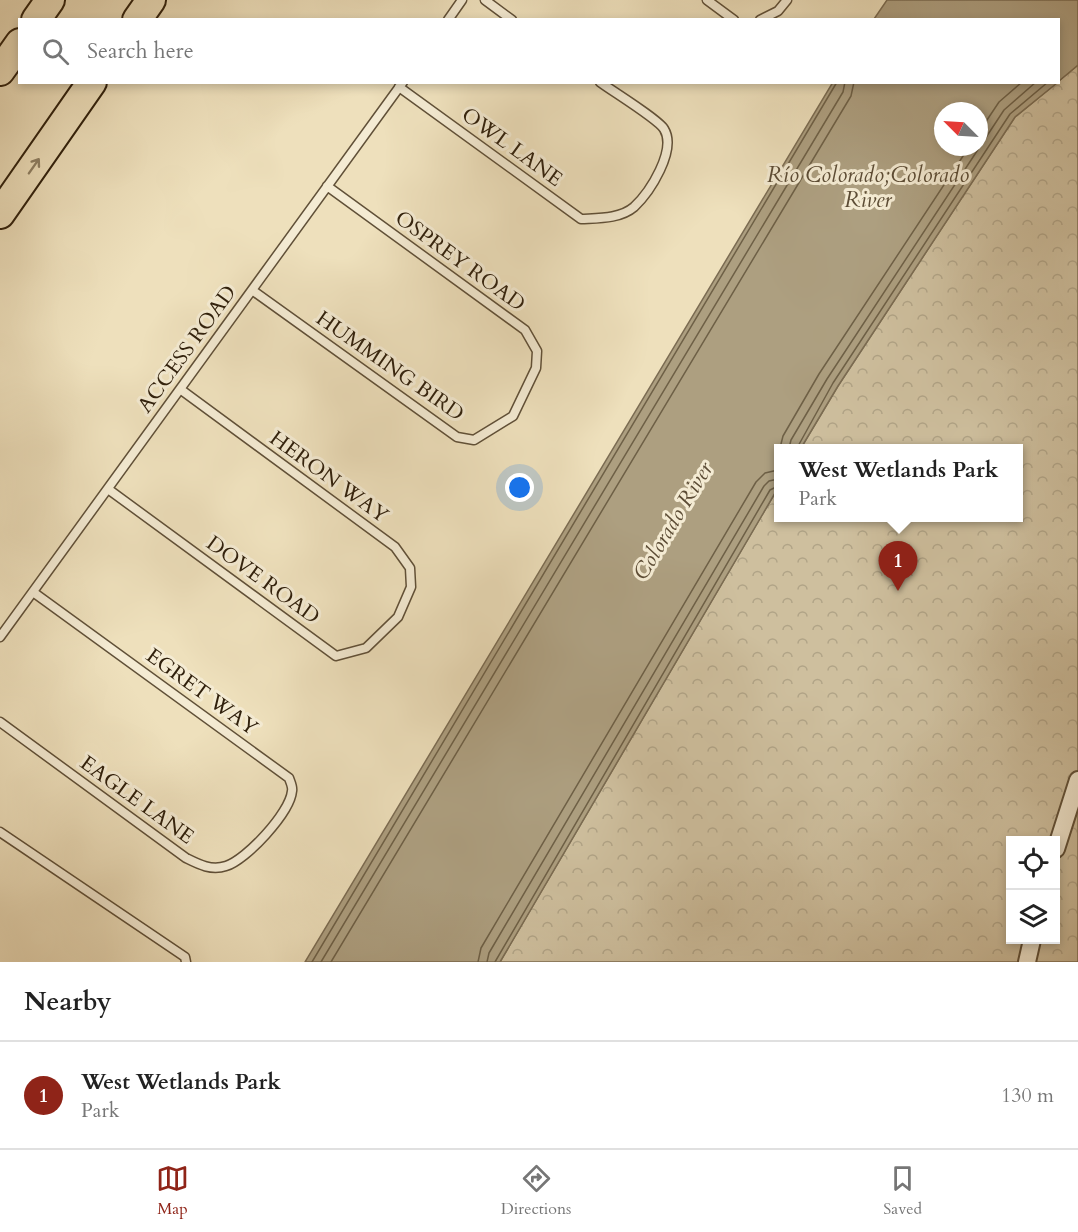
<!DOCTYPE html>
<meta charset="utf-8">
<style>
body{margin:0;font-family:Cardo,serif;background:#f6f6f6;color:#222}
.controls{position:absolute;right:18px;bottom:18px;display:grid;overflow:hidden;border-radius:0px;box-shadow:0 3px 9px #0003}
.controls button{width:54px;height:54px;display:grid;place-items:center;padding:0;border:0;border-bottom:2px solid #e0e0e0;background:#fff;color:#222;font:30px sans-serif}
.compass{position:absolute;left:934px;top:102px;width:54px;height:54px;border-radius:50%;background:#fff;box-shadow:0 3px 9px #0003;rotate:294deg}
.you{position:absolute;left:520px;top:488px;width:21px;height:21px;margin:-15px;border:4px solid #fff;border-radius:50%;background:#1a73e8;box-shadow:0 0 0 9px #1a73e833}
.badge{display:grid;place-items:center;width:39px;height:39px;border-radius:50%;background:#8f2418;color:#fff;font-size:20px;font-weight:700}
.pin{position:absolute;translate:-50% -50px;filter:drop-shadow(0 2px 3px #0008)}
.pin::after{content:'';position:absolute;top:32px;width:21px;height:18px;background:inherit;clip-path:polygon(0 0,100% 0,50% 100%)}
.popup{position:absolute;left:774px;top:444px;width:249px;height:78px;box-sizing:border-box;display:grid;place-content:center;border-radius:0px;background:#fff;filter:drop-shadow(0 2px 4px #0005);font-size:20px;white-space:nowrap;color:#767676}
.popup b{font-size:22px;color:#222}
.popup::after{content:'';position:absolute;left:50%;top:100%;margin-left:-12px;border:12px solid transparent;border-top-color:#fff}
.list{margin:0;padding:0;list-style:none}
h2{display:flex;justify-content:space-between;align-items:center;height:78px;margin:0;padding:0 24px;font-size:26px}
h2 small{font-size:20px;font-weight:400;color:#767676}
.list li{display:grid;grid-template-columns:39px 1fr auto;gap:18px;align-items:center;box-sizing:border-box;height:108px;padding:0 24px;border-top:2px solid #e0e0e0}
.list b{display:block;font-size:22px;white-space:nowrap}
.list p{margin:0;font-size:20px;white-space:nowrap;color:#767676}
.list em{font-size:20px;font-style:normal;color:#767676}
.icon{flex:none;width:33px;height:33px;fill:none;stroke:currentColor;stroke-width:2;stroke-linecap:round;stroke-linejoin:round}
.map{position:relative;flex:none;width:1078px;height:962px;overflow:hidden}
.search{position:absolute;background:#fff;box-shadow:0 3px 9px #0003;left:18px;right:18px;top:18px;height:66px;display:flex;align-items:center;gap:15px;box-sizing:border-box;padding:0 21px;border-radius:0px;color:#767676;font-size:22px}
.sheet{height:186px;background:#fff}
nav{display:flex;justify-content:space-around;align-items:center;box-sizing:border-box;height:84px;border-top:2px solid #e0e0e0;background:#fff;font-size:16px;color:#767676}
nav a{display:grid;justify-items:center;gap:3px}
nav .on{color:#8f2418}
.map>svg:first-child{display:block}
</style>
<div class="map">
<svg width="1078" height="962" viewBox="0 0 1078 962">
<defs>
<pattern id="park-crowns" width="20" height="18" patternUnits="userSpaceOnUse" patternTransform="scale(1.5)"><rect width="20" height="18" fill="#cebf9e"/><path d="M2 6a3 3 0 1 1 6 0M12 15a3 3 0 1 1 6 0" fill="none" stroke="#b1a487"/></pattern>
</defs>
<rect width="100%" height="100%" fill="#eee0bc"/>
<filter id="stains"><feTurbulence type="fractalNoise" baseFrequency=".00333" numOctaves="4"/><feColorMatrix values="0 0 0 0 .2 0 0 0 0 .09 0 0 0 0 .02 0 0 0 .5 -.17"/></filter>
<radialGradient id="worn" r=".72"><stop offset=".6" stop-color="#630" stop-opacity="0"/><stop offset="1" stop-color="#630" stop-opacity=".3"/></radialGradient>
<path fill="url(#park-crowns)" stroke="#7f7055" stroke-width="1.5" fill-rule="evenodd" d="M 1078,65 L 1078,962 L 500,962 L 778,488 L 778,518 L 1018,518 L 1018,448 L 801,448 L 838,386 L 1015,117 ZM 1010,840 L 1056,840 L 1056,940 L 1010,940 Z"/>
<path fill="#ad9f80" stroke="#7b6c52" stroke-width="1.5" fill-rule="evenodd" d="M 887,0 L 1078,0 L 1078,65 L 1059,81 L 1058,20 L 874,19 Z
M 833,82 L 1057,83 L 1015,117 L 838,386 L 801,448 L 778,448 L 778,488 L 500,962 L 305,962 ZM 943,111 L 979,111 L 979,147 L 943,147 Z"/>
<g fill="none" stroke-linecap="round" stroke-linejoin="round">
<path stroke="#6e6046" stroke-width="1.5" d="M 979,132 L 999,102 L 1022,82
M 780,448 L 783,436 L 819,374 L 969,147
M 789,448 L 791,440 L 827,379 L 1004,110 L 1036,82
M 797,448 L 833,383 L 1010,114 L 1048,82
M 312,962 L 837,82
M 321,962 L 843,92 L 845,82
M 331,962 L 851,96 L 854,82
M 478,962 L 481,948 L 756,482 L 765,473 L 778,470
M 487,962 L 489,953 L 764,486 L 769,481 L 778,479
M 495,962 L 770,490 L 778,486"/>
<g stroke="#605038" stroke-width="11">
<path id="service" d="M 485,0 L 512,20
M 707,0 L 734,20
M 448,20 L 462,0
M 760,20 L 778,11 L 787,0
M 399,87 L 581,219 C 598,218 620,219 634,207 C 650,192 677,150 664,129 C 658,119 612,91 600,82
M 252,290 L 457,437 L 474,440 L 513,416 L 536,368 L 537,351 L 525,330 L 327,186
M 108,489 L 336,656 L 366,648 L 398,617 L 411,587 L 410,568 L 395,547 L 180,389
M 0,637 L 403,82
M 0,722 L 186,858 C 198,864 211,871 226,866 C 246,860 290,813 292,791 C 293,787 290,781 289,778 L 33,592
M 0,832 L 185,957 L 186,962"/>
</g>
<g stroke="#605038" stroke-width="20">
<path id="minor" d="M 1056,849 L 1078,780
M 1027,962 L 1032,940"/>
</g>
<g stroke="#30200c" stroke-width="32">
<path id="motorway" d="M 36,20 L 50,0
M 137,20 L 151,0
M 0,71 L 20,43
M 0,214 L 92,82"/>
</g>
<use href="#service" stroke="#f4ebd3" stroke-width="8"/>
<use href="#minor" stroke="#f4ebd3" stroke-width="16"/>
<use href="#motorway" stroke="#eee0bc" stroke-width="28"/>
</g>
<defs><path id="oneway-shaft" d="M-6 0H5M1.5-3L5.5 0L1.5 3" fill="none" stroke-width="1.6" stroke-linecap="round" stroke-linejoin="round" transform="scale(1.5)"/></defs>
<use stroke="#8f8064" href="#oneway-shaft" transform="translate(34 166) rotate(-55)"/>
<g text-anchor="middle" dominant-baseline="central" stroke-width="6" stroke-linejoin="round" paint-order="stroke">
<g font-size="21" fill="#30200c" stroke="#f4ebd3">
<text transform="translate(512 147) rotate(36)">OWL LANE</text>
<text transform="translate(460 261) rotate(36)">OSPREY ROAD</text>
<text transform="translate(187 349) rotate(-54)">ACCESS ROAD</text>
<text transform="translate(390 366) rotate(35)">HUMMING BIRD</text>
<text transform="translate(329 477) rotate(36)">HERON WAY</text>
<text transform="translate(263 580) rotate(36)">DOVE ROAD</text>
<text transform="translate(202 692) rotate(36)">EGRET WAY</text>
<text transform="translate(137 800) rotate(36)">EAGLE LANE</text>
</g>
<g font-size="22" font-style="italic" fill="#5c4c35" stroke="#f4ebd3">
<text x="868" y="175">Río Colorado;Colorado<tspan x="868" dy="25">River</tspan></text>
<text transform="translate(673 521) rotate(-59)">Colorado River</text>
</g>
</g>
<rect width="100%" height="100%" filter="url(#stains)"/>
<rect width="100%" height="100%" fill="url(#worn)"/>
</svg>
<div class="controls">
<button><svg class="icon" aria-label="locate" viewBox="0 0 24 24"><circle cx="12" cy="12" r="6"/><path d="M12 2v4M12 18v4M2 12h4M18 12h4"/></svg></button>
<button><svg class="icon" aria-label="layers" viewBox="0 0 24 24"><path d="M12 4l9 5-9 5-9-5zM3 14l9 5 9-5"/></svg></button>
</div>
<svg class="compass" viewBox="-18 -18 36 36"><path d="M0-13l5 13h-10z" fill="#e53935"/><path d="M0 13l5-13h-10z" fill="#767676"/></svg>
<div class="you"></div>
<div class="pin badge" style="left:898px;top:591px">1</div>
<div class="popup"><b>West Wetlands Park</b>Park</div>
<div class="search"><svg class="icon" aria-label="search" viewBox="0 0 24 24"><circle cx="10" cy="10" r="6"/><path d="M15 15l6 6"/></svg>Search here</div>
</div>
<section class="sheet">
<h2>Nearby<small></small></h2>
<ul class="list">
<li><span class="badge">1</span><div><b>West Wetlands Park</b><p>Park</p></div><em>130 m</em></li>
</ul>
</section>
<nav>
<a class="on"><svg class="icon" aria-label="map" viewBox="0 0 24 24"><path d="M3 6l6-2 6 2 6-2v14l-6 2-6-2-6 2zM9 4v14M15 6v14"/></svg>Map</a>
<a><svg class="icon" aria-label="directions" viewBox="0 0 24 24"><path d="M12 3l9 9-9 9-9-9zM9 14v-3h6M13 9l2 2-2 2"/></svg>Directions</a>
<a><svg class="icon" aria-label="saved" viewBox="0 0 24 24"><path d="M7 4h10v16l-5-4-5 4z"/></svg>Saved</a>
</nav>
